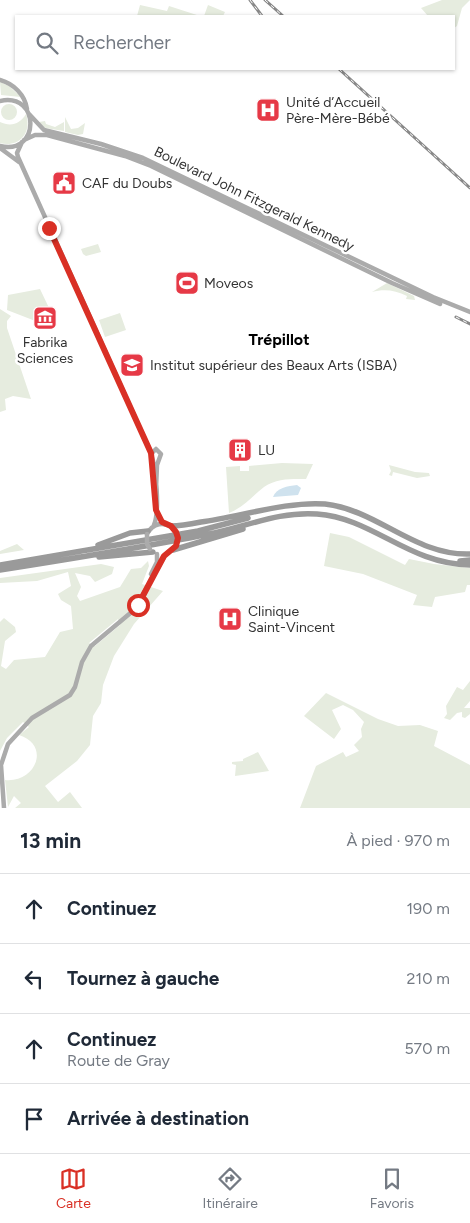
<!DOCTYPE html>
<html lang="fr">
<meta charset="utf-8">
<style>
body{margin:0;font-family:Figtree,sans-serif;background:#f2f2f3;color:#1f2937}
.stop{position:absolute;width:15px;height:15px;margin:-11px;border:4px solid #d93025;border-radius:50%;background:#fff}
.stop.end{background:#d93025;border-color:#fff;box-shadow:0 1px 5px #0008}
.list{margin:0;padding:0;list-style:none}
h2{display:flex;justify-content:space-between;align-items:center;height:65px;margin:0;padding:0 20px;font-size:21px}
h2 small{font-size:16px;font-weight:400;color:#747a83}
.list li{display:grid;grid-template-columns:32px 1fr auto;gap:15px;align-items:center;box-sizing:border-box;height:70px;padding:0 20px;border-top:1px solid #e0e1e3}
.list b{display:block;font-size:19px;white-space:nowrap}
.list p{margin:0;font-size:16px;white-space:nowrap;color:#747a83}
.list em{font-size:16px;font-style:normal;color:#747a83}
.icon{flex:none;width:28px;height:28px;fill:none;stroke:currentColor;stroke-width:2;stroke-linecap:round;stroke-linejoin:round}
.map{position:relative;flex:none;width:470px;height:808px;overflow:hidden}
.search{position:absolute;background:#fff;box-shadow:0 1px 4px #0004;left:15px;right:15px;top:15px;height:55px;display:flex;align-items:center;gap:12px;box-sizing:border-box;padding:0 18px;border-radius:0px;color:#747a83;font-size:19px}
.sheet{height:345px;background:#fff}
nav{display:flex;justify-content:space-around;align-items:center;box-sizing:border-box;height:70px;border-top:1px solid #e0e1e3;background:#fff;font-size:14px;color:#747a83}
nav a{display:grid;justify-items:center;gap:2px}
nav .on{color:#d93025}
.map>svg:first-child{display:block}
</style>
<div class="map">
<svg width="470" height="808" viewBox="0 0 470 808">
<rect width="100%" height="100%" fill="#fff"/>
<path fill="#e6ecdf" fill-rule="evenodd" d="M 442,0 L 470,0 L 462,8 L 457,26 L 454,28 L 454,16 L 428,16 L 421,8 Z
M 140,5 L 167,11 L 169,6 L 200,16 L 137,16 Z
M 208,5 L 225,12 L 223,16 L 204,16 Z
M 0,82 L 9,86 L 21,97 L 1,95 Z
M1 112a8 8 0 1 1 16 0a8 8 0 1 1-16 0Z
M 26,114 C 32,132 20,148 0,143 L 0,122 C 11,127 20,124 26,114 Z
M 65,117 L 71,129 L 78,128 L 85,123 L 83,134 L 78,135 L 65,132 Z
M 45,121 L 46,124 L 55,127 L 64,122 L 64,131 L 45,128 L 39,122 Z
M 98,244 L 101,252 L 86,256 L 83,254 L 81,249 Z
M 387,283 L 414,296 L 415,300 L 406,299 L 407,296 C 395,290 384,289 372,292 Z
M 40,289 L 50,310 L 39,312 L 40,315 L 36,317 L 38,322 L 7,310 L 8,295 Z
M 0,309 L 11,316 L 7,321 L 7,328 L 31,399 L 13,396 L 5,399 L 6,410 L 0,412 Z
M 120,313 L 126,330 L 105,337 L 99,320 Z
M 282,463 L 313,464 L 306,479 C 292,479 277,478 264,487 C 252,496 244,507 229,513 L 226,467 L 240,466 L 240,471 L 249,471 L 249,466 Z
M 389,465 L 415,472 L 429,473 L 430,476 L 417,478 L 393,472 L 392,476 L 389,475 L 391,471 Z
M 330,533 L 349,537 L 405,565 L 409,559 L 434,564 L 470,568 L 470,585 L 467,585 L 465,592 L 435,597 L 432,607 L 413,605 L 417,595 L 363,574 L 324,566 Z
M 17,544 L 24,550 L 0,554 L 0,551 Z
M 148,561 L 149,566 L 142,584 L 163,591 L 134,624 L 114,656 L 103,685 L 101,703 L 93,716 L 90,745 L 77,761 L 45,786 L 58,802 L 70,792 L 82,808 L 15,808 L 21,803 L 14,796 L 8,807 L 5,780 C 36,783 51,745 19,735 L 29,727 L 23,722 L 7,738 L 0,751 L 0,622 L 4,618 L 15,627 L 16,632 L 5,641 L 1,666 L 6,669 L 14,660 L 45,657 L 60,632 L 73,629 L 71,606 L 61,600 L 58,594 L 71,586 L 68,572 L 37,581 L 0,583 L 0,578 L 101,564 L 114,567 L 112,574 L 95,582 L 90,576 L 75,573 L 81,587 L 77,596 L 80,601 L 120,587 L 131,569 L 141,568 ZM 118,619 L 120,625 L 95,646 L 89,643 Z
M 470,681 L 470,701 L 464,708 L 470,708 L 470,714 L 465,718 L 462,717 L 462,712 L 457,713 L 450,720 L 444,718 L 447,714 L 446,706 L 457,687 L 463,690 Z
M 326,693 L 378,719 L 398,726 L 420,725 L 438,731 L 434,746 L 470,765 L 470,808 L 300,808 L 316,766 L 343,752 L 346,757 L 359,751 L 354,745 L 362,737 L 361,729 L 364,722 L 353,710 L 343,705 L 332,710 L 341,729 L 334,739 L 304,716 Z
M 258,752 L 269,771 L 235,776 L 236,765 L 232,764 L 232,762 L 243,761 L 243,759 Z"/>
<path fill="#cfe2ee" d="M 297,485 L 301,488 L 298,495 L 273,497 C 276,488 288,486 297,485 Z"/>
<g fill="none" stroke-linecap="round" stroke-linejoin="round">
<path stroke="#ababab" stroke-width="4.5" d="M 0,80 C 14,84 25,95 27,109
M 0,101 C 41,92 40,156 0,146
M 29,114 L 44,130 L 101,144 L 143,158 L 433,297 L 470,312
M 24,140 L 35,135 L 47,135 L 125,156 L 151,166 L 392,283 L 440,304
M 22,142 L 17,153 L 18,157 L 151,453
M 0,148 L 19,162
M 154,525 C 160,511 156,468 151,454 L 156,449 L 161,454 L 157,465 L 156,489
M 147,534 C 153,523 164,521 173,528
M 151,574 L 157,562 L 157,554
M 4,808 L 1,765 L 8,744 L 32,718 L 70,695 L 75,687 L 82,662 L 91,646 L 134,610 L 166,554"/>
<path stroke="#9a9a9a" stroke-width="5.5" d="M 171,526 C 181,526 191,524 201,522 C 239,517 287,501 325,504 C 378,510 415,556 470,554
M 98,545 L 130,533 L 148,531
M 173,550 L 243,529
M 99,557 L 153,552
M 460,561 L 470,560
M 0,565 L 198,531 L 248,518
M 0,570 C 70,559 140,548 209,534 C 245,527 280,511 317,514 C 373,518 408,564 470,565"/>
<g stroke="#888" stroke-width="3">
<path id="rail" d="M 250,0 L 262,16
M 265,0 L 283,16
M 339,69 L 470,188
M 456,317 L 470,324"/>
</g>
<use href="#rail" stroke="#fff" stroke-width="1" stroke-dasharray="4" stroke-linecap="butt"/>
<path stroke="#ababab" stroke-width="4.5" d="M 174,529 L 178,538 L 176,546
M 147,534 L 147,544 L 150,549"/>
</g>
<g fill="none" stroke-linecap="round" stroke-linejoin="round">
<path stroke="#d93025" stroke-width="6" d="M 49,228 L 151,453 L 156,510 L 162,522 L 171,526 L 176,532 L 178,538 L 176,546 L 164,556 L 138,605"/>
</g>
<defs>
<g id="hospital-square" transform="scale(1.25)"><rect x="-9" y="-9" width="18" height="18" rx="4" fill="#e63946" stroke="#fff"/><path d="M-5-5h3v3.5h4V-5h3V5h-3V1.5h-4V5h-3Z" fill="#fff"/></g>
<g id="civic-square" transform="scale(1.25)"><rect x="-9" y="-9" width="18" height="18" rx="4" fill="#e63946" stroke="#fff"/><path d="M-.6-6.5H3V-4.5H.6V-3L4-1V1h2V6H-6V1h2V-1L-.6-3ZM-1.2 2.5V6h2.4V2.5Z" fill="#fff"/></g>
<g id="stadium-square" transform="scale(1.25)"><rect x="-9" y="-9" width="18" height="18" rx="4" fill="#e63946" stroke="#fff"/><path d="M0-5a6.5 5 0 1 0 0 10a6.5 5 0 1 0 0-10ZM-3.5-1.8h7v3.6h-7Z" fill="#fff"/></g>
<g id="museum-square" transform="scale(1.25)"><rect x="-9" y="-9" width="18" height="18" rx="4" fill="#e63946" stroke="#fff"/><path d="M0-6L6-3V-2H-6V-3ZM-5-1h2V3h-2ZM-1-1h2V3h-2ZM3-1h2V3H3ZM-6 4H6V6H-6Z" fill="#fff"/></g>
<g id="university-square" transform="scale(1.25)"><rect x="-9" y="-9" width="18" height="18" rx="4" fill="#e63946" stroke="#fff"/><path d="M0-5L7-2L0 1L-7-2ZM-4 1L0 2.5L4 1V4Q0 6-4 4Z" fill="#fff"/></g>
<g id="building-square" transform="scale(1.25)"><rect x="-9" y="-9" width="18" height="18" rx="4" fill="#e63946" stroke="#fff"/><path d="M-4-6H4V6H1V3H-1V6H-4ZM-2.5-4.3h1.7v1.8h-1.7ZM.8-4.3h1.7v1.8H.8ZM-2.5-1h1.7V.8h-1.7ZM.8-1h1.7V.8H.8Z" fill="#fff"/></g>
</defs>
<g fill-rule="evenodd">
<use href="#hospital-square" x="268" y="110"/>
<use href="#civic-square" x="64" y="183"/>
<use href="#stadium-square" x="187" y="283"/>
<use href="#museum-square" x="45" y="318"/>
<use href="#university-square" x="132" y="365"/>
<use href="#building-square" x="240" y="450"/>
<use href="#hospital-square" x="230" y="619"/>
</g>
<g text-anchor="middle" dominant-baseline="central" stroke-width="5" stroke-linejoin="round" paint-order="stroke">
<g font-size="14" fill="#333" stroke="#fff" text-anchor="start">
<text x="286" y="102">Unité d’Accueil<tspan x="286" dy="16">Père-Mère-Bébé</tspan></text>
<text x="82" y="183">CAF du Doubs</text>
<text x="204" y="283">Moveos</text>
<text x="45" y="342" text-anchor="middle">Fabrika<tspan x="45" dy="16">Sciences</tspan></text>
<text x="150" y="365">Institut supérieur des Beaux Arts (ISBA)</text>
<text x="258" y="450">LU</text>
<text x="248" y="611">Clinique<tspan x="248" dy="16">Saint-Vincent</tspan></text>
</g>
<g font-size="14" fill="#333" stroke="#fff">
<text transform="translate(254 199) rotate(26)">Boulevard John Fitzgerald Kennedy</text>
</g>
<g font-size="16" font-weight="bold" fill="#000" stroke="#fff">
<text x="279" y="339">Trépillot</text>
</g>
</g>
</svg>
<div class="stop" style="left:138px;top:605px"></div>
<div class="stop end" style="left:49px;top:228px"></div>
<div class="search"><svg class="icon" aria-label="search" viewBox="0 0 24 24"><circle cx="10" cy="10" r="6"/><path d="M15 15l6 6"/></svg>Rechercher</div>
</div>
<section class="sheet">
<h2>13 min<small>À pied · 970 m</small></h2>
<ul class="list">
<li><svg class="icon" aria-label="ahead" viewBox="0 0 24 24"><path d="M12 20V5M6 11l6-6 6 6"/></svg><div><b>Continuez</b></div><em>190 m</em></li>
<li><svg class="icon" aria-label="left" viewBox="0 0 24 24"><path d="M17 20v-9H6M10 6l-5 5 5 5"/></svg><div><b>Tournez à gauche</b></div><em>210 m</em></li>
<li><svg class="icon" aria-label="ahead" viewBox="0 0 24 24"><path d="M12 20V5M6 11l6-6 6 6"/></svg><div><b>Continuez</b><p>Route de Gray</p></div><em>570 m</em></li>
<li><svg class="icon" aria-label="arrive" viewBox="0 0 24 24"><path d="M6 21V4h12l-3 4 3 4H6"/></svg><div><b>Arrivée à destination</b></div></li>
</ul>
</section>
<nav>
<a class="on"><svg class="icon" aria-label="map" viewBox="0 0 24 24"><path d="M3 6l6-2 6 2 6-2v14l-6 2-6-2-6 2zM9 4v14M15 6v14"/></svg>Carte</a>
<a><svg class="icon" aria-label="directions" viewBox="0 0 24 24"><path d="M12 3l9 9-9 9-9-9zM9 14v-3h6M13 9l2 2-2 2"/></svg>Itinéraire</a>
<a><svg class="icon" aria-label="saved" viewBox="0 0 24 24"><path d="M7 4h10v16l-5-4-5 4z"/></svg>Favoris</a>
</nav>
